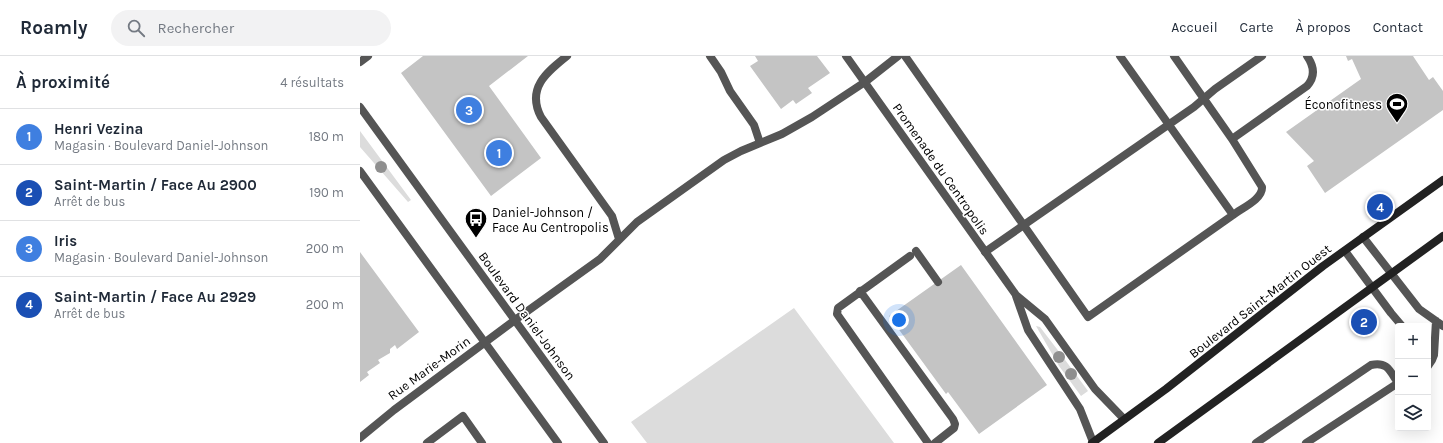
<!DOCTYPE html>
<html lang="fr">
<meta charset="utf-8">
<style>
body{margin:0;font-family:Karla,sans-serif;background:#f2f2f3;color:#1f2937}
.controls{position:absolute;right:12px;bottom:12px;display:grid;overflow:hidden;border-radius:4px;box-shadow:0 4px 16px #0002}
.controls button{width:36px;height:36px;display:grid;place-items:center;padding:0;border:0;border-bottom:1px solid #e0e1e3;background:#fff;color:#1f2937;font:20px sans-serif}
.you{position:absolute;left:539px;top:264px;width:14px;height:14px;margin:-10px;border:3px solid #fff;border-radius:50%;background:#1a73e8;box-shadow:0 0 0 6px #1a73e833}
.badge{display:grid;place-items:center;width:26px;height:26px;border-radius:50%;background:#db2777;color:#fff;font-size:13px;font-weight:700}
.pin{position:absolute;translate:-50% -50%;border:2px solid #fff;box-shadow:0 1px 4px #0006}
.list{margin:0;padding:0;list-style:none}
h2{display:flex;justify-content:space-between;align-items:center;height:52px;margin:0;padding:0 16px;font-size:17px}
h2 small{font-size:13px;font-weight:400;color:#747a83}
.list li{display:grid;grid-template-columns:26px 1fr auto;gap:12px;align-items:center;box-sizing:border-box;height:56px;padding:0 16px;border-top:1px solid #e0e1e3}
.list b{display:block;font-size:15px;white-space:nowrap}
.list p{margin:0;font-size:13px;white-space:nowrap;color:#747a83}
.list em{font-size:13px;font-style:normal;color:#747a83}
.icon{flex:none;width:22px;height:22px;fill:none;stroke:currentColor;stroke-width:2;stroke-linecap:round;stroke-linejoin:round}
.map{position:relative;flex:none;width:1083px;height:387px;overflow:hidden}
header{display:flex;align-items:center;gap:24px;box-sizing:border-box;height:56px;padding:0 20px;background:#fff;border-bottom:1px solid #e0e1e3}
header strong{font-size:19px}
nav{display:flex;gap:22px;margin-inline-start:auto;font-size:14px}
.search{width:280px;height:36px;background:#f2f2f3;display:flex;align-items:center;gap:10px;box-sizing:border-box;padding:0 14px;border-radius:22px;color:#747a83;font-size:15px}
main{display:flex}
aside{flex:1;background:#fff}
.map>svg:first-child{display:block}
</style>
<header>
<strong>Roamly</strong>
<div class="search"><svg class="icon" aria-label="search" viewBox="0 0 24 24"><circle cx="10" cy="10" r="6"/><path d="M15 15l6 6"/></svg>Rechercher</div>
<nav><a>Accueil</a><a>Carte</a><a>À propos</a><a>Contact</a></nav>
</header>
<main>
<aside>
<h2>À proximité<small>4 résultats</small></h2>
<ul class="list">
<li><span class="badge" style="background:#3f7fe0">1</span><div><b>Henri Vezina</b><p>Magasin · Boulevard Daniel-Johnson</p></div><em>180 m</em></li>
<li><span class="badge" style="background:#1a4fb4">2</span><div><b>Saint-Martin / Face Au 2900</b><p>Arrêt de bus</p></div><em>190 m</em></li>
<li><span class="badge" style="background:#3f7fe0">3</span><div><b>Iris</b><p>Magasin · Boulevard Daniel-Johnson</p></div><em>200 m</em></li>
<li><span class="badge" style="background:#1a4fb4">4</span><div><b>Saint-Martin / Face Au 2929</b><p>Arrêt de bus</p></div><em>200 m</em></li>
</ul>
</aside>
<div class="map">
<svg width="1083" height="387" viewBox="0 0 1083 387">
<rect width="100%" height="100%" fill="#fff"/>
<path fill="#dcdcdc" d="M 0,75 L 51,144 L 48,146 L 0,91 Z
M 434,252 L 534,387 L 287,387 L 271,366 Z
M 676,270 L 680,271 L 700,297 L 728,335 L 721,340 L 699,310 Z"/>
<path fill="#c4c4c4" d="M 63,0 L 168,0 L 129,30 L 181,102 L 131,140 L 41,17 Z
M 395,0 L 457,0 L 470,17 L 448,32 L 452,37 L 436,48 L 433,44 L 421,53 L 390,10 L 398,5 Z
M 986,0 L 1053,0 L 1069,24 L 1073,21 L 1083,35 L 1083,54 L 965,137 L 947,110 L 954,105 L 926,76 L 1001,23 L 992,3 L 988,5 Z
M 0,196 L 59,276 L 37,293 L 35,289 L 30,293 L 30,297 L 18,304 L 20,307 L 7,316 L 9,319 L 0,326 Z
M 601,209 L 687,329 L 619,378 L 588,336 L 586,338 L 529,260 Z"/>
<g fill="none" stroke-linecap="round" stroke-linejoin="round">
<path stroke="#555" stroke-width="8" d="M 207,0 C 187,16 166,32 181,61 L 252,160 L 259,183
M 350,0 L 361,16 L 370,35 L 394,69 L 400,87
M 545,0 L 728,261 L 873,159
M 760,0 L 873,159 C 882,152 903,143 902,131 L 872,83 L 814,0
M 872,83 L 947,30 C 956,20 954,10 947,0
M 1003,181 L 1059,253 L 1083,270
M 556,195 L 578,226
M 985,195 L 1031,257 L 1042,270
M 625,196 L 834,51 L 855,33 L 902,0
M 550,200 L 478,252 L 477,258 L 568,387
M 500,235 L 593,363 L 595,368 L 594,372 L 575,387
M 155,264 L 240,203 L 277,166 L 364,104 L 381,95 L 422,78 L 452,61 L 505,26 L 538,0
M 1068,310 L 1072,304 L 1074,299 L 1076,265
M 67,387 L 103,360 L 122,387
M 896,387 L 1011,309 C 1027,305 1030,315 1038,327
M 946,387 L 1038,327"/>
<path stroke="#555" stroke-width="8" d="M 486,0 L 656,239 L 685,263 L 735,333 L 764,363
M 0,6 L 8,0
M 656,240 L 668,274 L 720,353 L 733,386
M 0,382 L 34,354 L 155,264"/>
<path stroke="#555" stroke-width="8" d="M 0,51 L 244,387
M 0,115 L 198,387"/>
<path stroke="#222" stroke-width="8" d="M 732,387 L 806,333 L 963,210 L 1083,124
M 798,387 L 1083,180"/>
</g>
<g fill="#8f8f8f">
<circle cx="21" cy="111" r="6"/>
<circle cx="699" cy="301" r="6"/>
<circle cx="711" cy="318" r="6"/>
</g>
<defs>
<g id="stadium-pin" transform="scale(1.15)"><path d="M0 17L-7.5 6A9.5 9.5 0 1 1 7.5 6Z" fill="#000" stroke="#fff"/><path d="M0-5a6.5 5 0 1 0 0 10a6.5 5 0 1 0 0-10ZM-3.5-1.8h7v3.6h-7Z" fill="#fff"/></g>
<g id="bus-pin" transform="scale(1.15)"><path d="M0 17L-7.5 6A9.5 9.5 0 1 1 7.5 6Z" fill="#000" stroke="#fff"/><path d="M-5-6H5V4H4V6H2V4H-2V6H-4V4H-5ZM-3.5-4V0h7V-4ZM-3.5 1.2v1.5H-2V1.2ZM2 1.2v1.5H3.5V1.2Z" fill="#fff"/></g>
</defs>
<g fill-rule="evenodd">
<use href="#stadium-pin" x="1037" y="48"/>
<use href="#bus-pin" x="116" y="163"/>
</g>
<g text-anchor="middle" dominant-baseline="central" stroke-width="3" stroke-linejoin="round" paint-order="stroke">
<g font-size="13" fill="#000" stroke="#fff" text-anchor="end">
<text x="1022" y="48">Éconofitness</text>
<text x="132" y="156" text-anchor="start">Daniel-Johnson /<tspan x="132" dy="15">Face Au Centropolis</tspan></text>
</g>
<g font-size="13" fill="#000" stroke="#fff">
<text transform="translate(581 113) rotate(55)">Promenade du Centropolis</text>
<text transform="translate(900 245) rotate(-38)">Boulevard Saint-Martin Ouest</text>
<text transform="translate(167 260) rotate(54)">Boulevard Daniel-Johnson</text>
<text transform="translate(69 312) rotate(-36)">Rue Marie-Morin</text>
</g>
</g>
</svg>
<div class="controls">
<button>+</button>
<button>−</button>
<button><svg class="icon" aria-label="layers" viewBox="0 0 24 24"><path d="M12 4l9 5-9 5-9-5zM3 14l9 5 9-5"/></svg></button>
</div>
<div class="you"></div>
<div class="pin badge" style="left:139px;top:97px;background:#3f7fe0">1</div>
<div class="pin badge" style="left:1004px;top:266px;background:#1a4fb4">2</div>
<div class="pin badge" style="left:109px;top:54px;background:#3f7fe0">3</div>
<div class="pin badge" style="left:1020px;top:151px;background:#1a4fb4">4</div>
</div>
</main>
